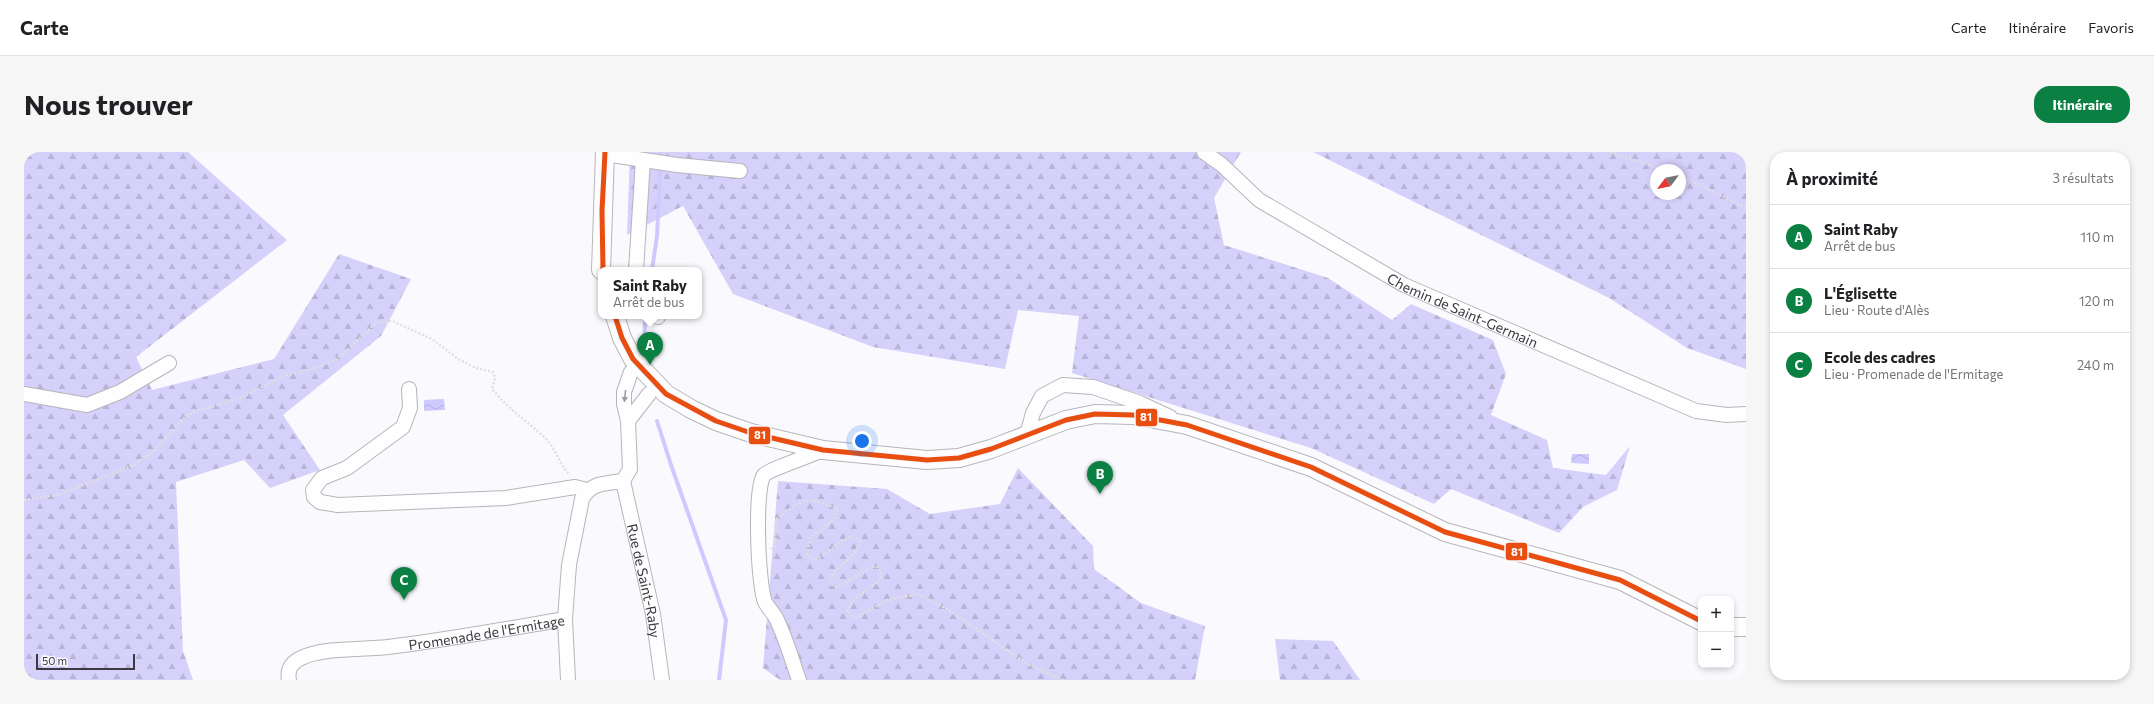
<!DOCTYPE html>
<html lang="fr">
<meta charset="utf-8">
<style>
body{margin:0;font-family:Commissioner,sans-serif;background:#f6f6f6;color:#202124}
.controls{position:absolute;right:12px;bottom:12px;display:grid;overflow:hidden;border-radius:8px;box-shadow:0 2px 6px #0003}
.controls button{width:36px;height:36px;display:grid;place-items:center;padding:0;border:0;border-bottom:1px solid #e0e0e0;background:#fff;color:#202124;font:20px sans-serif}
.compass{position:absolute;left:1626px;top:12px;width:36px;height:36px;border-radius:50%;background:#fff;box-shadow:0 2px 6px #0003;rotate:238deg}
.scale{position:absolute;left:12px;bottom:10px;width:99px;box-sizing:border-box;padding-left:4px;border:2px solid #3a3a40;border-top:0;font-size:11px;line-height:14px;white-space:nowrap;color:#3a3a40;-webkit-text-stroke:3px #f9f9ff;paint-order:stroke}
.you{position:absolute;left:838px;top:289px;width:14px;height:14px;margin:-10px;border:3px solid #fff;border-radius:50%;background:#1a73e8;box-shadow:0 0 0 6px #1a73e833}
.badge{display:grid;place-items:center;width:26px;height:26px;border-radius:50%;background:#0b8043;color:#fff;font-size:13px;font-weight:700}
.pin{position:absolute;translate:-50% -33px;filter:drop-shadow(0 1px 2px #0008)}
.pin::after{content:'';position:absolute;top:21px;width:14px;height:12px;background:inherit;clip-path:polygon(0 0,100% 0,50% 100%)}
.popup{position:absolute;left:574px;top:115px;width:104px;height:52px;box-sizing:border-box;display:grid;place-content:center;border-radius:8px;background:#fff;filter:drop-shadow(0 1px 3px #0005);font-size:13px;white-space:nowrap;color:#757577}
.popup b{font-size:15px;color:#202124}
.popup::after{content:'';position:absolute;left:50%;top:100%;margin-left:-8px;border:8px solid transparent;border-top-color:#fff}
.list{margin:0;padding:0;list-style:none}
h2{display:flex;justify-content:space-between;align-items:center;height:52px;margin:0;padding:0 16px;font-size:17px}
h2 small{font-size:13px;font-weight:400;color:#757577}
.list li{display:grid;grid-template-columns:26px 1fr auto;gap:12px;align-items:center;box-sizing:border-box;height:64px;padding:0 16px;border-top:1px solid #e0e0e0}
.list b{display:block;font-size:15px;white-space:nowrap}
.list p{margin:0;font-size:13px;white-space:nowrap;color:#757577}
.list em{font-size:13px;font-style:normal;color:#757577}
.map{position:relative;flex:none;width:1722px;height:528px;overflow:hidden;border-radius:16px}
header{display:flex;align-items:center;gap:24px;box-sizing:border-box;height:56px;padding:0 20px;background:#fff;border-bottom:1px solid #e0e0e0}
header strong{font-size:19px}
nav{display:flex;gap:22px;margin-inline-start:auto;font-size:14px}
.intro{display:flex;align-items:center;justify-content:space-between;box-sizing:border-box;height:96px;padding:0 24px}
h1{margin:0;font-size:28px}
.button{padding:10px 18px;border-radius:16px;background:#0b8043;color:#fff;font-size:14px;font-weight:700}
main{display:flex;gap:24px;padding:0 24px}
aside{flex:1;background:#fff;border-radius:16px;box-shadow:0 2px 6px #0003}
.map>svg:first-child{display:block}
</style>
<header>
<strong>Carte</strong>
<nav><a>Carte</a><a>Itinéraire</a><a>Favoris</a></nav>
</header>
<div class="intro"><h1>Nous trouver</h1><a class="button">Itinéraire</a></div>
<main>
<div class="map">
<svg width="1722" height="528" viewBox="0 0 1722 528">
<defs>
<pattern id="forest-firs" width="22" height="20" patternUnits="userSpaceOnUse"><rect width="22" height="20" fill="#d5d1fa"/><path d="M5 1l3.5 6h-7zM16 11l3.5 6h-7z" fill="#b8b4d7"/></pattern>
<pattern id="water-waves" width="16" height="10" patternUnits="userSpaceOnUse"><rect width="16" height="10" fill="#cfcafe"/><path d="M0 5q4-4 8 0t8 0" fill="none" stroke="#b2aedb"/></pattern>
</defs>
<rect width="100%" height="100%" fill="#fafafe"/>
<path fill="url(#forest-firs)" fill-rule="evenodd" d="M 0,0 L 164,0 L 263,88 L 112,205 L 128,238 L 250,207 L 315,102 L 387,127 L 357,184 L 259,263 L 296,318 L 246,336 L 220,308 L 152,330 L 159,499 L 169,528 L 0,528 Z
M 606,0 L 1217,0 L 1190,46 L 1200,93 L 1304,126 L 1368,168 L 1387,152 L 1469,188 L 1482,222 L 1467,263 L 1523,288 L 1529,316 L 1582,323 L 1606,294 L 1593,338 L 1559,355 L 1535,381 L 1427,337 L 1410,352 L 1287,296 L 1048,221 L 1055,164 L 994,158 L 981,217 L 849,195 L 709,142 L 659,54 L 603,83 Z
M 1289,0 L 1722,0 L 1722,217 L 1663,196 L 1585,146 ZM 1632,18 L 1656,18 L 1656,42 L 1632,42 Z
M 994,316 L 1069,394 L 1070,417 L 1117,451 L 1181,474 L 1171,528 L 756,528 L 739,516 L 754,329 L 863,337 L 906,362 L 976,352 Z
M 1251,487 L 1309,489 L 1336,528 L 1256,528 Z"/>
<path fill="url(#water-waves)" d="M 420,247 L 421,258 L 400,259 L 400,248 Z
M 1548,302 L 1565,302 L 1565,312 L 1547,311 Z"/>
<g fill="none" stroke-linecap="round" stroke-linejoin="round">
<path stroke="#cfcafe" stroke-width="4" d="M 628,118 L 633,84 L 637,0
M 620,206 L 621,164
M 633,269 L 647,313 L 702,468 L 695,528"/>
<g stroke="#b6b6ba" stroke-width="16">
<g id="minor">
<path id="s1" d="M 1180,0 L 1198,13 L 1235,48 L 1380,133 L 1672,259 L 1703,263 L 1722,262"/>
<path d="M 581,2 L 653,13 L 716,19"/>
<path d="M 612,118 L 619,8"/>
<path d="M 631,164 L 634,165"/>
<path d="M 385,237 L 386,256 L 379,275 L 323,316 L 298,326 L 289,338 L 290,345 L 296,350 L 314,353 L 482,346 L 551,335 L 563,338"/>
<path d="M 0,242 L 63,253 L 96,240 L 145,211"/>
<path d="M 604,269 L 625,242"/>
<path d="M 1003,283 L 1009,261 L 1018,244 L 1039,233 L 1069,235 L 1116,251 L 1146,265"/>
<path id="s2" d="M 599,329 L 629,462 L 638,528"/>
<path d="M 541,467 L 544,528"/>
<path id="s3" d="M 265,528 C 263,518 267,511 277,506 C 300,495 337,498 364,495 C 423,488 482,477 541,467 L 545,413 L 558,347 C 567,330 581,332 599,329 L 606,317 L 604,269 L 600,252 L 600,240 L 607,220"/>
<path d="M 775,528 C 768,508 762,487 753,468 C 750,461 744,456 741,450 C 734,433 730,337 740,323 C 744,318 788,303 799,298"/>
</g>
</g>
<g stroke="#b6b6ba" stroke-width="20">
<path id="major" d="M 577,118 L 581,0
M 591,164 L 598,186 L 609,207 L 642,242 L 667,257 L 692,269 L 727,281 L 799,298 L 903,308 L 935,306 L 967,297 L 1042,268 L 1071,262 L 1109,263 L 1163,273 L 1287,315 L 1421,380 L 1596,428 L 1677,469
M 1707,475 L 1722,475"/>
</g>
<path stroke="#e0e0e2" stroke-width="2.5" stroke-dasharray="2 2" stroke-linecap="butt" d="M 1586,0 L 1640,18
M 1719,0 L 1722,1
M 1656,23 L 1722,56
M 0,348 L 37,342 L 110,313 L 131,298 L 161,265 L 170,260 L 216,246 L 262,223 L 289,217 L 306,210 L 322,200 L 349,173 L 361,169 L 368,169 L 408,187 L 434,207 L 452,216 L 469,220 L 471,227 L 468,237 C 483,256 503,269 520,285 C 533,297 534,311 546,323
M 747,397 L 751,395 L 752,368 C 776,348 782,342 813,357 L 810,367 L 787,385 L 783,403 L 790,408 C 805,402 814,388 830,384 L 836,390 C 830,410 810,411 806,432 L 813,436 L 845,416 L 852,414 L 857,419 L 856,428 L 828,449 L 823,459 L 832,466 L 863,448 L 894,442 L 923,457 L 1005,513 L 1039,528"/>
<use href="#minor" stroke="#fefeff" stroke-width="14"/>
<use href="#major" stroke="#fefeff" stroke-width="18"/>
<g stroke="#f9f9ff" stroke-width="8">
<path id="bus-1" d="M 579,118 L 578,59 L 581,0
M 591,164 L 598,186 L 609,207 L 642,242 L 692,269 L 727,281 L 799,298 L 903,308 L 935,306 L 967,297 L 1042,268 L 1071,262 L 1109,263 L 1163,273 L 1287,315 L 1421,380 L 1596,428 L 1677,469"/>
</g>
<use href="#bus-1" stroke="#e84e0f" stroke-width="5"/>
</g>
<defs><path id="oneway-solid" d="M-6-.8H1V-3.2L6.5 0L1 3.2V.8H-6Z"/></defs>
<use fill="#9c9ca0" href="#oneway-solid" transform="translate(601 244) rotate(96)"/>
<g text-anchor="middle" dominant-baseline="central" stroke-width="3" stroke-linejoin="round" paint-order="stroke">
<g font-size="14" fill="#3a3a40" stroke="#f9f9ff">
<text stroke="none"><textPath href="#s1" startOffset="305">Chemin de Saint-Germain</textPath></text>
<text stroke="none"><textPath href="#s2" startOffset="102">Rue de Saint-Raby</textPath></text>
<text stroke="none"><textPath href="#s3" startOffset="215">Promenade de l'Ermitage</textPath></text>
</g>
</g>
<g stroke="#f9f9ff" stroke-width="1.5">
<rect x="1111" y="256" width="23" height="19" rx="4" fill="#e84e0f"/>
<rect x="724" y="274" width="23" height="19" rx="4" fill="#e84e0f"/>
<rect x="1481" y="390" width="23" height="19" rx="4" fill="#e84e0f"/>
</g>
<g font-size="11" text-anchor="middle" font-weight="bold" fill="#fff">
<text x="1122" y="269">81</text>
<text x="736" y="287">81</text>
<text x="1493" y="404">81</text>
</g>
</svg>
<div class="controls">
<button>+</button>
<button>−</button>
</div>
<svg class="compass" viewBox="-18 -18 36 36"><path d="M0-13l5 13h-10z" fill="#e53935"/><path d="M0 13l5-13h-10z" fill="#757577"/></svg>
<div class="scale">50 m</div>
<div class="you"></div>
<div class="pin badge" style="left:626px;top:213px">A</div>
<div class="popup"><b>Saint Raby</b>Arrêt de bus</div>
<div class="pin badge" style="left:1076px;top:342px">B</div>
<div class="pin badge" style="left:380px;top:448px">C</div>
</div>
<aside>
<h2>À proximité<small>3 résultats</small></h2>
<ul class="list">
<li><span class="badge">A</span><div><b>Saint Raby</b><p>Arrêt de bus</p></div><em>110 m</em></li>
<li><span class="badge">B</span><div><b>L'Églisette</b><p>Lieu · Route d'Alès</p></div><em>120 m</em></li>
<li><span class="badge">C</span><div><b>Ecole des cadres</b><p>Lieu · Promenade de l'Ermitage</p></div><em>240 m</em></li>
</ul>
</aside>
</main>
